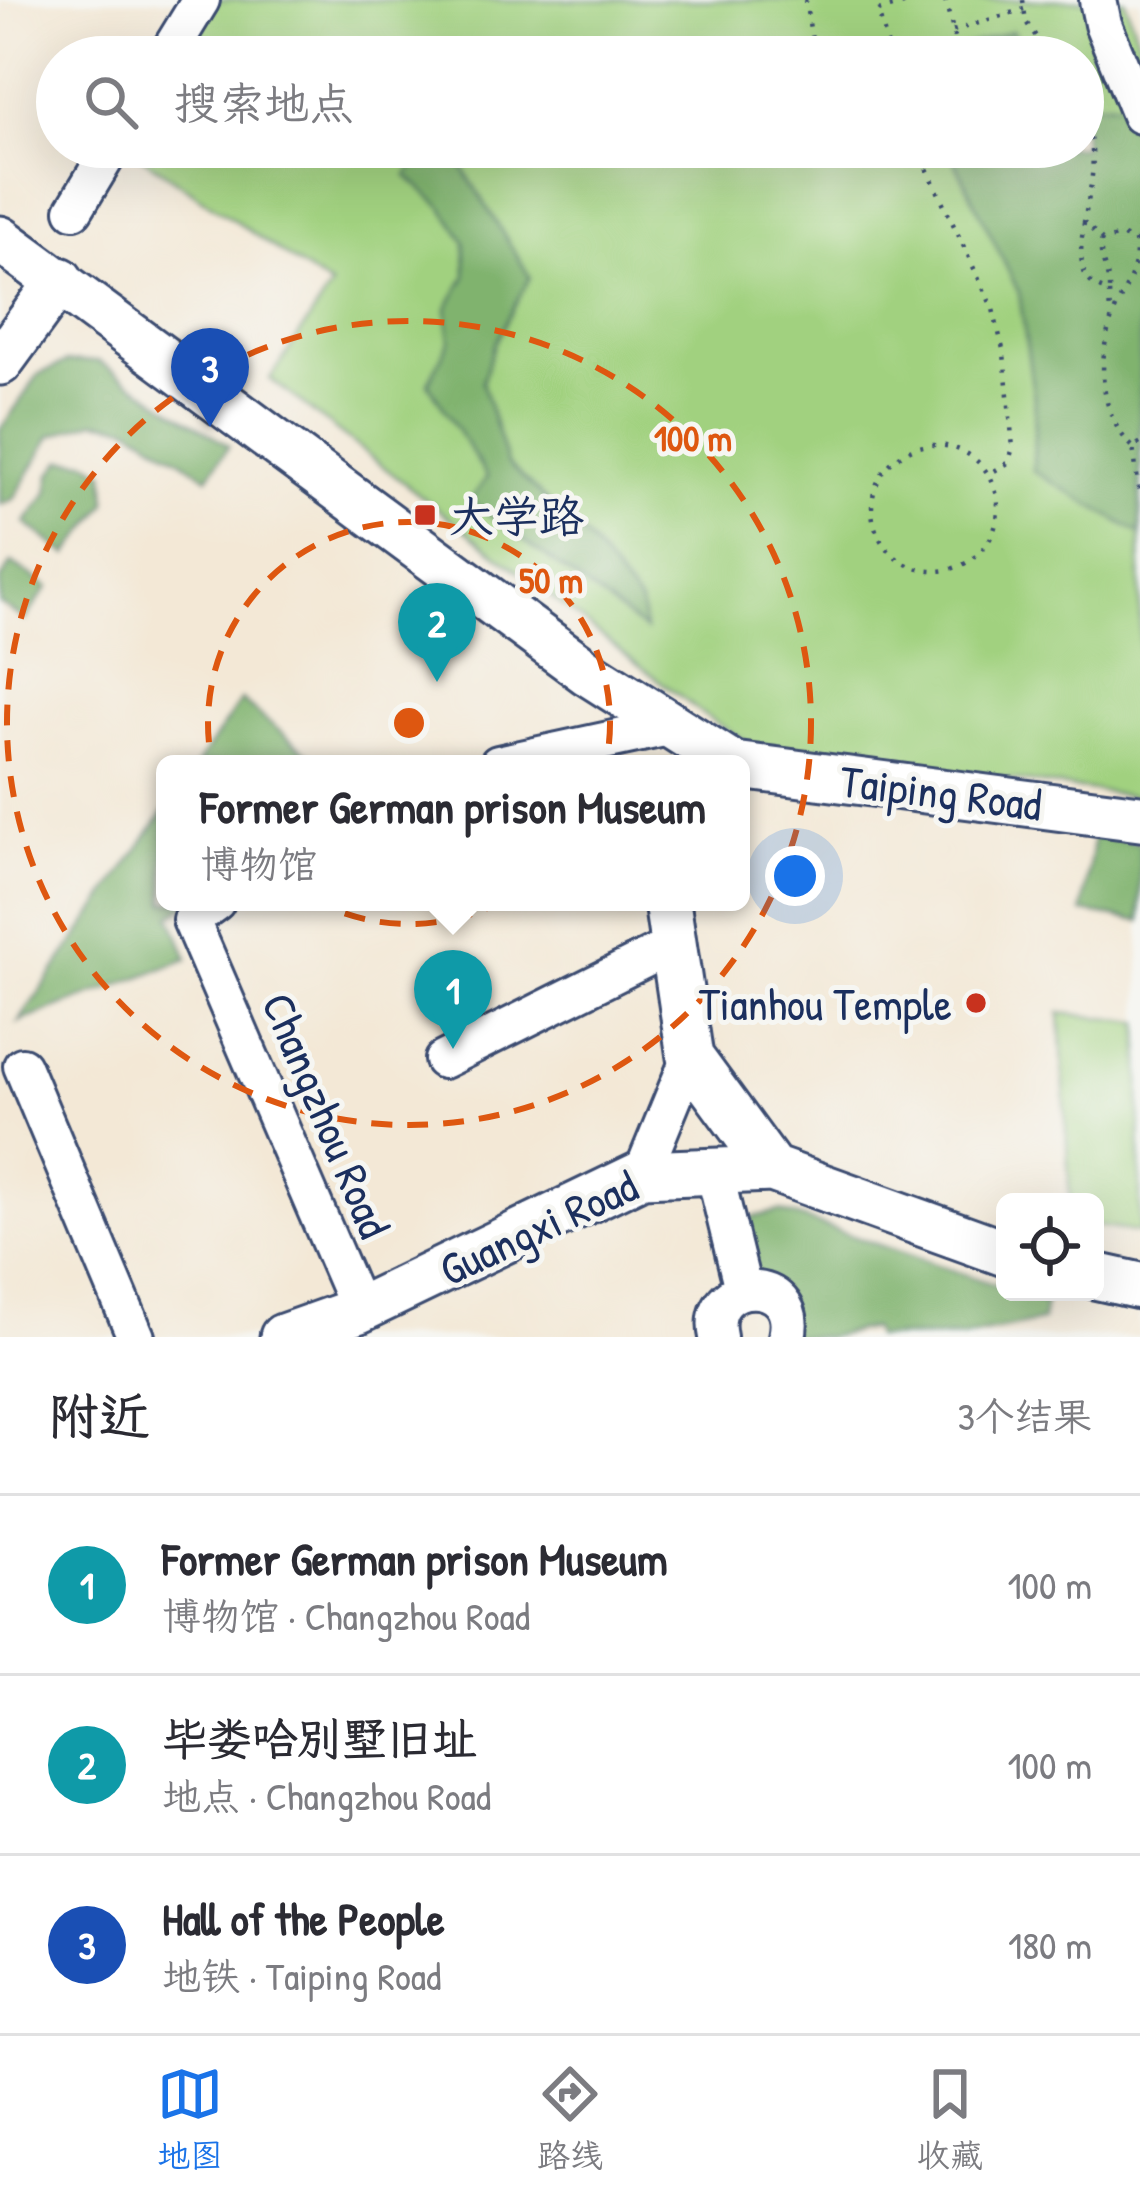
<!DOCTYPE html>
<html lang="zh">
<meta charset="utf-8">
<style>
body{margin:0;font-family:"Patrick Hand","LXGW WenKai TC",sans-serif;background:#f7f7f7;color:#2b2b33}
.controls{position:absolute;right:36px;bottom:36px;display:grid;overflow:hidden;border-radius:18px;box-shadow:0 12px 48px #0002}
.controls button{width:108px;height:108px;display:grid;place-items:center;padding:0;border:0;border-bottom:3px solid #e1e1e2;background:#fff;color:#2b2b33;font:60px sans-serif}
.you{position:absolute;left:795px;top:876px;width:42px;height:42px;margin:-30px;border:9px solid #fff;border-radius:50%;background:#1a73e8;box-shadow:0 0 0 18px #1a73e833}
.badge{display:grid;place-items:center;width:78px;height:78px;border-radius:50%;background:#1a73e8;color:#fff;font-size:39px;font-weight:700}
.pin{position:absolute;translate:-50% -99px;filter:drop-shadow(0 3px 6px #0008)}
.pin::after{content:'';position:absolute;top:63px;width:42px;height:36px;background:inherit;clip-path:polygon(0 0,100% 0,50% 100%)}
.popup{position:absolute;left:156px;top:755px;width:594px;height:156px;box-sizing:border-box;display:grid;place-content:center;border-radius:18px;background:#fff;filter:drop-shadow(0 3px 9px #0005);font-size:39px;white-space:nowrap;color:#7c7c81}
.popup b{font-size:45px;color:#2b2b33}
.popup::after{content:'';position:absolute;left:50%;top:100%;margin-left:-24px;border:24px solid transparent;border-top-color:#fff}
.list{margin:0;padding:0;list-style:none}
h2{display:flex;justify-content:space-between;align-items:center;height:156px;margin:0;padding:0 48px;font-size:51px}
h2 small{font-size:39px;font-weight:400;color:#7c7c81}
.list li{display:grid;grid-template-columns:78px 1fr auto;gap:36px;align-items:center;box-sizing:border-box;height:180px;padding:0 48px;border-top:3px solid #e1e1e2}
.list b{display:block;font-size:45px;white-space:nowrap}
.list p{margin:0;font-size:39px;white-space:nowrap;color:#7c7c81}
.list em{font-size:39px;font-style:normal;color:#7c7c81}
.icon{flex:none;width:66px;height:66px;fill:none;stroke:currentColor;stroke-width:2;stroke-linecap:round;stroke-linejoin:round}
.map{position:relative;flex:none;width:1140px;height:1337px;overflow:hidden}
.search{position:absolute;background:#fff;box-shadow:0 12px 48px #0002;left:36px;right:36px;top:36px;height:132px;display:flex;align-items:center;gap:30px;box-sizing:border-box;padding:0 42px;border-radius:66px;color:#7c7c81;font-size:45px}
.sheet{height:696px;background:#fff}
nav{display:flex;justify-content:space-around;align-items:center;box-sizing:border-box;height:168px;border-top:3px solid #e1e1e2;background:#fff;font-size:33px;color:#7c7c81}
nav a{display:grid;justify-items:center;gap:6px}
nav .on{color:#1a73e8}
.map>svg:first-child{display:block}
</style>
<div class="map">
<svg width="1140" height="1337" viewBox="0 0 1140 1337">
<rect width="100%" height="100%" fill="#f6f6f2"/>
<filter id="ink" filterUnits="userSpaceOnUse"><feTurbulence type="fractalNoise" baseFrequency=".00833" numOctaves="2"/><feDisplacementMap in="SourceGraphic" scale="24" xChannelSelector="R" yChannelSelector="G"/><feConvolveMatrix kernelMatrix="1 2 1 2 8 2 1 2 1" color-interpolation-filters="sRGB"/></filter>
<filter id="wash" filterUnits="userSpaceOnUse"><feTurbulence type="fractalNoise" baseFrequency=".004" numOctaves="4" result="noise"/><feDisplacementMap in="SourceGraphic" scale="48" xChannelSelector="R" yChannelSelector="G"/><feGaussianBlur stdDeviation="2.7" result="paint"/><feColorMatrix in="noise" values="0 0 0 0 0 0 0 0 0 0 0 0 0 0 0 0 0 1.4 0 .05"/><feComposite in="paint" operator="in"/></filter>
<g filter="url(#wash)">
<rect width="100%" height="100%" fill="#f3e8d6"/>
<path fill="#a1d17f" stroke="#5e806e" stroke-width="3" d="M 212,0 L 1125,0 L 1140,45 L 1140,797 L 753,745 L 705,716 L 270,379 L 331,287 L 127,147 L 1083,147 L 1083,57 L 173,57 Z
M 1060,1013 L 1140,1022 L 1140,1233 L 1095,1226 L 1095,1202 L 1070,1202 Z"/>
<path fill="#80b36e" stroke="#4e7166" stroke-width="3" d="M 1012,31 L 1028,57 L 967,57 L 964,47 Z
M 1083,100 L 1090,104 L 1122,102 L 1140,148 L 1140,534 L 1033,471 L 1035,405 L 1019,293 L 948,147 L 1083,147 Z
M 427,147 L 450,147 L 530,277 L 494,345 L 482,382 L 507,463 L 589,541 L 641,605 L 645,630 L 470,501 L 487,477 L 428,383 L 450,340 L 447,308 L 466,276 L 465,242 L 443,208 L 407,176 Z
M 98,361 L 229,446 L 208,477 L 128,426 L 95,421 L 51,436 L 14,499 L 0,505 L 0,430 L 39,374 L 67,362 Z
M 62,460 L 87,461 L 105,472 L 107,503 L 68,555 L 25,523 L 48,493 L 51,474 Z
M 12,563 L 48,587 L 25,620 L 0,604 L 0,581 Z
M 241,700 L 321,764 L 197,764 Z
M 165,810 L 165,902 L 190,902 L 171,916 L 188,959 L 19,1022 Z
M 1094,835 L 1140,843 L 1140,921 L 1082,912 Z
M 780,1211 L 1005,1288 L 1005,1292 L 1045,1302 L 1042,1321 L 962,1337 L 874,1337 L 872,1328 L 825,1337 L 767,1337 L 744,1219 Z"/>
</g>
<g filter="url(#ink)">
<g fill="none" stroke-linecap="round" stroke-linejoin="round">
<g stroke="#3b4b70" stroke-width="42">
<path id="minor" d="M 1098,0 L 1103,24 L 1140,115
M 166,57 L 201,0
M 74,210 L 112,147
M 498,764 L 669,727
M 216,902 L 191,920 L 359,1310
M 443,1060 L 673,945
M 22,1066 L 136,1337
M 714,1171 L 743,1289
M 642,1174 L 690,1057
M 718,1337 C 704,1274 802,1274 787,1337"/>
</g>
<g stroke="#3b4b70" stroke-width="51">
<path id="major" d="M 0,239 L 587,672 L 732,764
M 0,362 L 60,280
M 741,766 L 1140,818
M 667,902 L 690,1057 L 772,1169
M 1095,1276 L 1140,1286
M 283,1337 L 359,1310 L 642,1174 L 772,1169 L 1005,1253"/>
</g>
<path stroke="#3b4b70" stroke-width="4.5" stroke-dasharray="3 9" stroke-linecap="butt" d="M 805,0 L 815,57
M 945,0 L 960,57
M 1023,0 L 1026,22 L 1050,57
M 953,31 L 1024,9
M 859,57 L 889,50
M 891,57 L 878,11 L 918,0
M 1083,115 C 1099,157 1092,180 1084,222 L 1102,240 L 1123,236 L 1135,241 C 1140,273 1121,291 1111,321 C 1097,363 1100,417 1133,447
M 917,147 L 993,309 L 1004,353 L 1013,448 L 1008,463 L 989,474
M 1084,223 C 1080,250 1075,285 1109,291 L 1110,316
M 1102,240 C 1097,260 1110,271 1109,291
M 1140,443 L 1133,447 L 1140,496
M872 508a63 63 0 1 1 126 0a63 63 0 1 1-126 0Z"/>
<use href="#minor" stroke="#fff" stroke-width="36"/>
<use href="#major" stroke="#fff" stroke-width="45"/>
</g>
</g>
<g fill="none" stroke="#de5710" stroke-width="6" stroke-dasharray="21 15">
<circle cx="409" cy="723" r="201"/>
<circle cx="409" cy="723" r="402"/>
</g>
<g fill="#c8321e" stroke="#f6f6f2" stroke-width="4.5">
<rect x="413" y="503" width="24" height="24" rx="6"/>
<circle cx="976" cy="1003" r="12"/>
</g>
<g text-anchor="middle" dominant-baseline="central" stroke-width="10" stroke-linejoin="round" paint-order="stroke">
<g font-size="45" fill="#1b2f5e" stroke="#f6f6f2" text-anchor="start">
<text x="449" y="515">大学路</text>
<text x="952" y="1003" text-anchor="end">Tianhou Temple</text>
</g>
<g font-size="45" fill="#1b2f5e" stroke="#f6f6f2">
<text transform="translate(941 792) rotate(7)">Taiping Road</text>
<text transform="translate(327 1115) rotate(67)">Changzhou Road</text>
<text transform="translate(538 1227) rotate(-25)">Guangxi Road</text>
</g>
</g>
<circle cx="409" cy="723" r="18" fill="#de5710" stroke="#f6f6f2" stroke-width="6"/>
<g font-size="36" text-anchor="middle" font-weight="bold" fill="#de5710" stroke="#f6f6f2" stroke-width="10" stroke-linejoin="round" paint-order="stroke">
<text x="693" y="451">100 m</text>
<text x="551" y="593">50 m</text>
</g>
</svg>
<div class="controls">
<button><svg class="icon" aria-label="locate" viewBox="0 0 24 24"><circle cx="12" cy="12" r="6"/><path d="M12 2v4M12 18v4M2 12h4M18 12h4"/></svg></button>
</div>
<div class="you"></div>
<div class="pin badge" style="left:453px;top:1049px;background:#0f9aa8">1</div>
<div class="popup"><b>Former German prison Museum</b>博物馆</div>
<div class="pin badge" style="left:437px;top:682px;background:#0f9aa8">2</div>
<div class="pin badge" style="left:210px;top:427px;background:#1a4fb4">3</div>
<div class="search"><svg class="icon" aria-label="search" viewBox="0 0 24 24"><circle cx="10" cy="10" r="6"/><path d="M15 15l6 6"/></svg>搜索地点</div>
</div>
<section class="sheet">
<h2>附近<small>3个结果</small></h2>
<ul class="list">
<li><span class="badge" style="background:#0f9aa8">1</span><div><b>Former German prison Museum</b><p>博物馆 · Changzhou Road</p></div><em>100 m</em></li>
<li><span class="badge" style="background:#0f9aa8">2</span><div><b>毕娄哈别墅旧址</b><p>地点 · Changzhou Road</p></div><em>100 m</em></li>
<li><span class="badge" style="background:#1a4fb4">3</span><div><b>Hall of the People</b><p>地铁 · Taiping Road</p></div><em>180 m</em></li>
</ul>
</section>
<nav>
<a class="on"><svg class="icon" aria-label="map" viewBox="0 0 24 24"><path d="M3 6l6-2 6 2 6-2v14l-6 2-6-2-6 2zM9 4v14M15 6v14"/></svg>地图</a>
<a><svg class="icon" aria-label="directions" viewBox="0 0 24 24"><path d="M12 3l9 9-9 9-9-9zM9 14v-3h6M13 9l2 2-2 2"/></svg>路线</a>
<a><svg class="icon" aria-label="saved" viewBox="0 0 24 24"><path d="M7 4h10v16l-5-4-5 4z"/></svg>收藏</a>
</nav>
